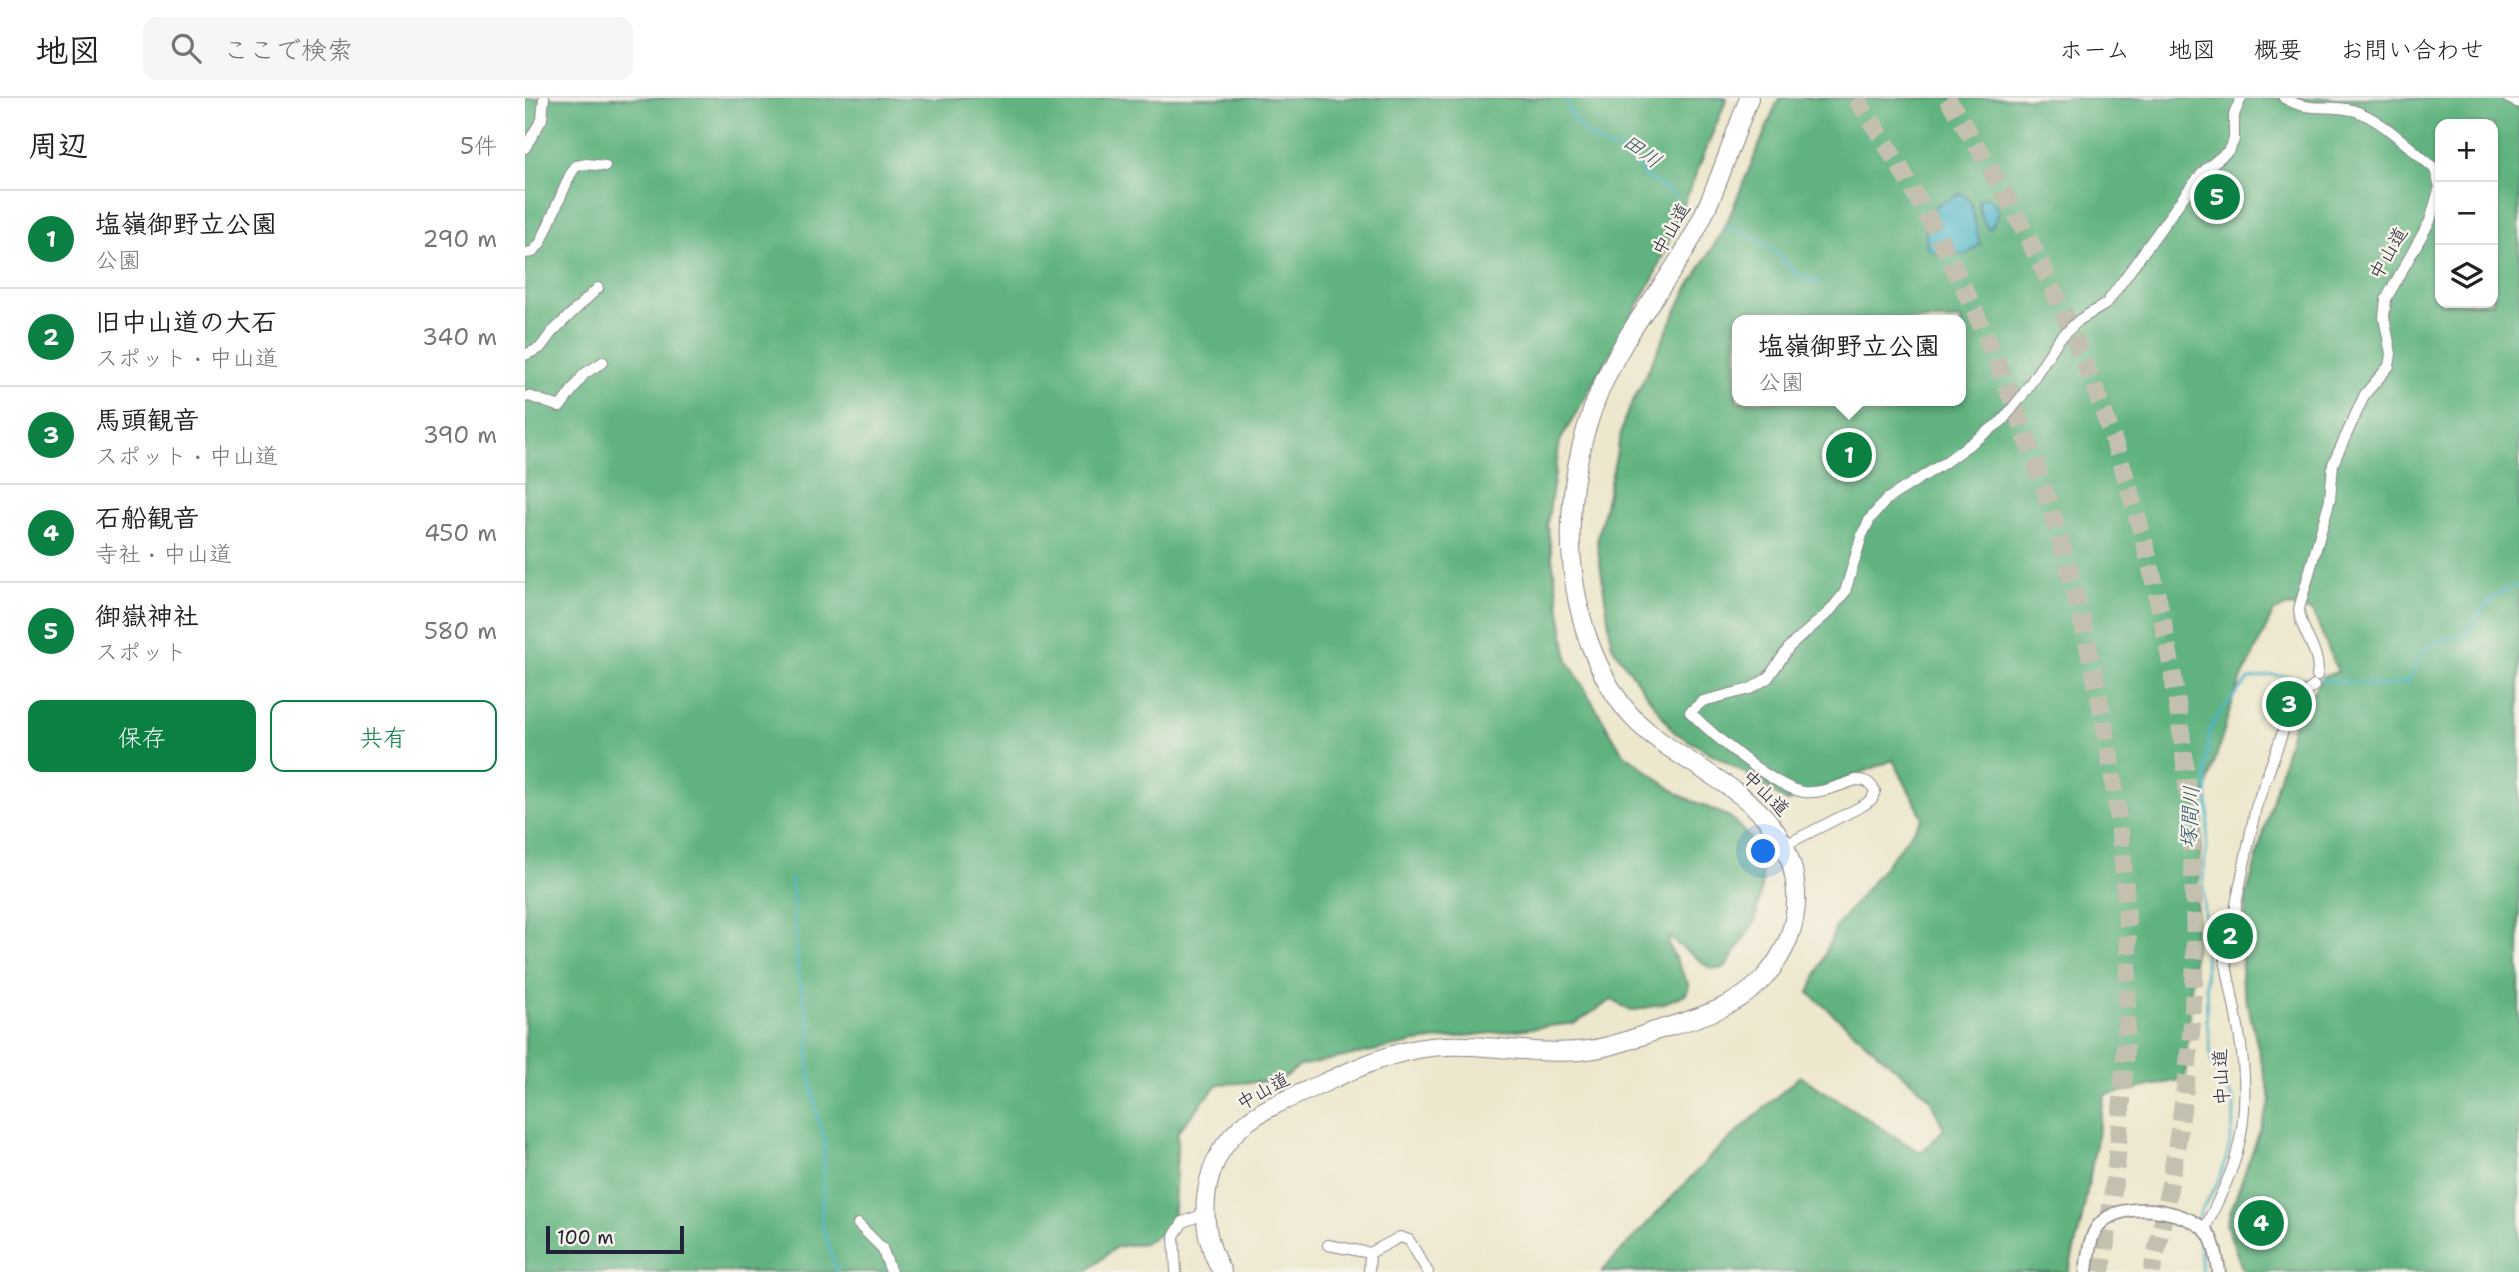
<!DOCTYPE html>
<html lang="ja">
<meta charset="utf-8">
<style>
body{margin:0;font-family:"Shantell Sans","Klee One",sans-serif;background:#f6f6f6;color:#202124}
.controls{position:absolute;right:21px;top:21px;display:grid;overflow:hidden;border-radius:14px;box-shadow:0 2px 5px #0004}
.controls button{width:63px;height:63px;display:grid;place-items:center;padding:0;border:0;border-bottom:2px solid #e0e0e0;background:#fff;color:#202124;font:35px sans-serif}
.scale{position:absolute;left:21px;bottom:18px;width:138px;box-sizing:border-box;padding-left:7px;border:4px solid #22223b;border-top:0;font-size:19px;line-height:24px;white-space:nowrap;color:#22223b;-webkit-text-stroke:5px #f7f3e8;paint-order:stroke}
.you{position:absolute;left:1239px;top:754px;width:24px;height:24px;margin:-18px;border:5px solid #fff;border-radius:50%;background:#1a73e8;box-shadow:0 0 0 10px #1a73e833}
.badge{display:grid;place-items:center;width:46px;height:46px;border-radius:50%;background:#0b8043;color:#fff;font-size:23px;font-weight:700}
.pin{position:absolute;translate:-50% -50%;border:4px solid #fff;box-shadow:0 2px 7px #0006}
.popup{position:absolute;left:1207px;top:217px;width:234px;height:91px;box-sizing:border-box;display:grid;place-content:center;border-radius:14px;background:#fff;filter:drop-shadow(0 2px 5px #0005);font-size:23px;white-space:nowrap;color:#757577}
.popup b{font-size:26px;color:#202124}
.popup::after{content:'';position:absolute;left:50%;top:100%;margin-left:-14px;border:14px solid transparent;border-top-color:#fff}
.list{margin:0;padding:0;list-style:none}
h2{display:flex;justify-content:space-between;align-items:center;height:91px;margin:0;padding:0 28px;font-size:30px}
h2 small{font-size:23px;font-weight:400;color:#757577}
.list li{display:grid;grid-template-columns:46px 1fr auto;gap:21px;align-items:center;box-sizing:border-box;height:98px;padding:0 28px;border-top:2px solid #e0e0e0}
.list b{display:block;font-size:26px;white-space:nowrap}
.list p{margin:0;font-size:23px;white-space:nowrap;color:#757577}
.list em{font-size:23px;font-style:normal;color:#757577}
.actions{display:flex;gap:14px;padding:21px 28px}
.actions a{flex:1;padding:16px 0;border:2px solid #0b8043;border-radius:14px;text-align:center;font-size:24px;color:#0b8043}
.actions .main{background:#0b8043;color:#fff}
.icon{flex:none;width:38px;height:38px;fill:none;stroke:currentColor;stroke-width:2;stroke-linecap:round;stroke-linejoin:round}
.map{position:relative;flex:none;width:1994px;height:1174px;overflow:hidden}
header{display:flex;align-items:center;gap:42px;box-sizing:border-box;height:98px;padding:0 35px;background:#fff;border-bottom:2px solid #e0e0e0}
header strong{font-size:33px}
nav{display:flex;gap:38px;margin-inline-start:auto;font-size:24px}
.search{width:490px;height:63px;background:#f6f6f6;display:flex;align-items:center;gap:18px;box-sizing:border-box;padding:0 24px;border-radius:14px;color:#757577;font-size:26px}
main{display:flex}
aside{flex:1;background:#fff}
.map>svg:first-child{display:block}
</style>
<header>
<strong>地図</strong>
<div class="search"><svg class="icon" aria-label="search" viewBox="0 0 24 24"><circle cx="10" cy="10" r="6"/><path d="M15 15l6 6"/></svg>ここで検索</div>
<nav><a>ホーム</a><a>地図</a><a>概要</a><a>お問い合わせ</a></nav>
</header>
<main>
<aside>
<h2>周辺<small>5件</small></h2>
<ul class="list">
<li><span class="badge">1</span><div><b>塩嶺御野立公園</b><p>公園</p></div><em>290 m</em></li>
<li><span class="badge">2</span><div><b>旧中山道の大石</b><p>スポット · 中山道</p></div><em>340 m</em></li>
<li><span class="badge">3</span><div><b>馬頭観音</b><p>スポット · 中山道</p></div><em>390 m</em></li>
<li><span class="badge">4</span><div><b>石船観音</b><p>寺社 · 中山道</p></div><em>450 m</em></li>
<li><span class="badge">5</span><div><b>御嶽神社</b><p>スポット</p></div><em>580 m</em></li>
</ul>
<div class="actions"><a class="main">保存</a><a>共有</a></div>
</aside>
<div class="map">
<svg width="1994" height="1174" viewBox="0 0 1994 1174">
<rect width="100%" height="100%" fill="#f7f3e8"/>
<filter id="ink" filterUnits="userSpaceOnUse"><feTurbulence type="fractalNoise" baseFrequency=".0143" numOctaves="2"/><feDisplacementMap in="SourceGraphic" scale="14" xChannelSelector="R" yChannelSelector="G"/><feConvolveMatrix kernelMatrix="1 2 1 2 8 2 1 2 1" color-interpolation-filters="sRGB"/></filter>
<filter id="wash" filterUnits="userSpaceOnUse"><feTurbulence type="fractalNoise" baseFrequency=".00686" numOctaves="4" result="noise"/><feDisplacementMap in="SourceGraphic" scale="28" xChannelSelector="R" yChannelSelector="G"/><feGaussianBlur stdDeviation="1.57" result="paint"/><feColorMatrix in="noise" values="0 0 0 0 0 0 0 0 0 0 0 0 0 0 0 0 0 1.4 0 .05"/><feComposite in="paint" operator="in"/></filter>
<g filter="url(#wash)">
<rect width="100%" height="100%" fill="#ede7cd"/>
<path fill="#61b380" stroke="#426a5e" stroke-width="2" fill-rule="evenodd" d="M 0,0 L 1202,0 L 1128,181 L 1035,343 L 1022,427 L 1043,563 L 1097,654 L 1156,698 L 1205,719 L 1224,739 L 1236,761 L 1237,786 L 1230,823 L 1202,867 L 1197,871 L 1185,870 L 1144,840 L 1143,846 L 1164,888 L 1161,896 L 1137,906 L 1106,913 L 1087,902 L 1050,925 L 891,944 L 775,968 L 754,983 L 693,986 L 653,1033 L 648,1129 L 619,1145 L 591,1149 L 561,1174 L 0,1174 Z
M 1254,0 L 1994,0 L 1994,1174 L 1721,1174 L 1717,1170 L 1701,1126 L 1746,1002 L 1716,881 L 1721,799 L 1775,602 L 1789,593 L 1798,578 L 1813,574 L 1788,514 L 1765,508 L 1749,513 L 1710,595 L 1679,700 L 1660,981 L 1580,997 L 1556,1126 L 1543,1174 L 1076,1174 L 1187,1057 L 1275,978 L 1396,1055 L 1419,1031 L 1404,999 L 1284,895 L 1311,829 L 1398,720 L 1368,662 L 1262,704 L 1220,675 L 1149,634 L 1087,548 L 1072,444 L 1099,322 L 1159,197 L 1200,129 ZM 1915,26 L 1968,26 L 1968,205 L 1915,205 ZM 1212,222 L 1436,222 L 1436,303 L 1212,303 Z"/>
<path fill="#4ab4c8" stroke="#366b82" stroke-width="2" d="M 1437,95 L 1446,105 L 1455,146 L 1441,157 L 1409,154 L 1402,150 C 1397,112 1403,110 1437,95 Z
M 1461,99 C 1476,107 1476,119 1464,131 C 1456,124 1454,112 1454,101 Z"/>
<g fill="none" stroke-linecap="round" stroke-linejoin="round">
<path stroke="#4ab4c8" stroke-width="2.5" d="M 1041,0 L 1048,22 L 1062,37 L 1083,50 L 1094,52 L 1112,66 L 1119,77 L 1152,99
M 1199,127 C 1213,133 1228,138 1241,146 C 1262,161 1265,179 1295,185
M 266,780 L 274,883 L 286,927 L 283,965 L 294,1027 L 300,1041 L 296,1123 L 312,1174
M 1673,1120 C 1677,1108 1687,1098 1692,1086 C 1702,1061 1710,1030 1709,1003 L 1687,968 L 1682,923 L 1678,782 L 1684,720 L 1681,670 L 1685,631 L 1699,609 L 1724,581 L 1748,577 L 1843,586 C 1858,590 1867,585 1882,584 C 1894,564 1894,547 1921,541 C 1930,539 1935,541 1942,534 C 1949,527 1952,518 1958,511 C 1967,497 1980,492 1994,486
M 1673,1134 L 1677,1174"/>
</g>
</g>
<g filter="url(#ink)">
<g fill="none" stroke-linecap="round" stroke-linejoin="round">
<path stroke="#c4c0b0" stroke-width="18" stroke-dasharray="18 9" stroke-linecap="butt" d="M 1331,0 C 1487,230 1589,546 1602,824 C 1604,867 1602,910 1600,953 C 1596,1028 1589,1100 1576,1174
M 1422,0 C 1570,227 1655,489 1667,759 C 1670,814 1671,870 1667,925 C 1660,1009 1645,1092 1627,1174"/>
<g stroke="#888484" stroke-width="12">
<path id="street" d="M 1759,0 C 1785,15 1800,6 1827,12 C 1855,19 1888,53 1910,71 L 1915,89 L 1905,123 L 1861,201 L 1859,219 L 1866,256 L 1864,268 L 1840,296 L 1808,366 L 1805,401 L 1774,511 C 1775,535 1797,553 1792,578
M 1983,0 L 1994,5
M 0,50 L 17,21 L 19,0
M 0,155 L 8,154 L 16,144 L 45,77 L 51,68 L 62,66 L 80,68
M 0,257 L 15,250 L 27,234 L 73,190
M 0,299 L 4,298 L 35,309 L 59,276 L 78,264
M 1260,747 L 1339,707 L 1347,701 L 1350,693 C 1345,684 1341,682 1331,682 C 1316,687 1295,696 1279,694 C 1248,689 1187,636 1165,614 L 1178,603 L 1225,591 L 1243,580 L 1265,548 L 1305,513 L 1320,494 L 1337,437 L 1345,421 L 1362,401 L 1419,365 L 1477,323 L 1497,298 L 1534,241 L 1554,222 L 1581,206 L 1665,90 L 1681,71 L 1703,53 L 1709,42 L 1709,17 L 1716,0
M 333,1126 L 357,1150 L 366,1174
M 1680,1131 C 1690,1107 1704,1084 1711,1058 C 1730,993 1713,926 1700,862 L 1700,854 L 1710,835 L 1711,806 L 1731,709 L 1766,611 L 1773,600 L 1789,588
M 803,1147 L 845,1155 L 875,1139 L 884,1142 L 903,1174
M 651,1174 L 649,1138 L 658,1124 L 679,1116
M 844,1174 L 845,1155"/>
</g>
<g stroke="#888484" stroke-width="15">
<path id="secondary" d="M 1561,1174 C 1563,1159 1564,1139 1574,1127 C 1596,1101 1659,1111 1681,1133 C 1690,1143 1692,1161 1694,1174"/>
</g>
<g stroke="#888484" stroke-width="20">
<path id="highway" d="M 697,1174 C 670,1125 675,1061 722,1024 C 744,1007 773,997 799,985 C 834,969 868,953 906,949 C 958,943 1010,959 1063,952 C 1086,949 1108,941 1130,933 C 1168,921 1210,911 1238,881 C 1260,857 1273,826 1271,794 C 1266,699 1169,679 1111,623 C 1089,601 1074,571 1063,541 C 1029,440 1047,330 1102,240 C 1122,207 1146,178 1164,145 C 1190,99 1205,48 1224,0"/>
</g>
<use href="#street" stroke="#fff" stroke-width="10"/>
<use href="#secondary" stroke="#fff" stroke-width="12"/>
<use href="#highway" stroke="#fff" stroke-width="18"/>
</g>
</g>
<g text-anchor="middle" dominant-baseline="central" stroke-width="5" stroke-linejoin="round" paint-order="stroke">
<g font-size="19" fill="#22223b" stroke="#f7f3e8">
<text transform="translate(1146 131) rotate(-61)">中山道</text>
<text transform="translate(1863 155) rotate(-60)">中山道</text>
<text transform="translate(1241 695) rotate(44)">中山道</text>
<text transform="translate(1696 979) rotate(-93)">中山道</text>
<text transform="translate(738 993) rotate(-29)">中山道</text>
</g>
<g font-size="21" font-style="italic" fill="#30556c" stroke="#f7f3e8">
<text transform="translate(1117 53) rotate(36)">田川</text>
<text transform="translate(1665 719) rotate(-87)">塚間川</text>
</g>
</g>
</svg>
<div class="controls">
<button>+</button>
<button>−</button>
<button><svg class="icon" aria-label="layers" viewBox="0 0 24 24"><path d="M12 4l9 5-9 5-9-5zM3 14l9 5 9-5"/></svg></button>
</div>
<div class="scale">100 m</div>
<div class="you"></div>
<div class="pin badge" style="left:1324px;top:357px">1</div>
<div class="popup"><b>塩嶺御野立公園</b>公園</div>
<div class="pin badge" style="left:1705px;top:838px">2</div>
<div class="pin badge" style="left:1764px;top:606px">3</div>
<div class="pin badge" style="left:1736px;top:1125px">4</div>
<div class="pin badge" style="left:1692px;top:99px">5</div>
</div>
</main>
